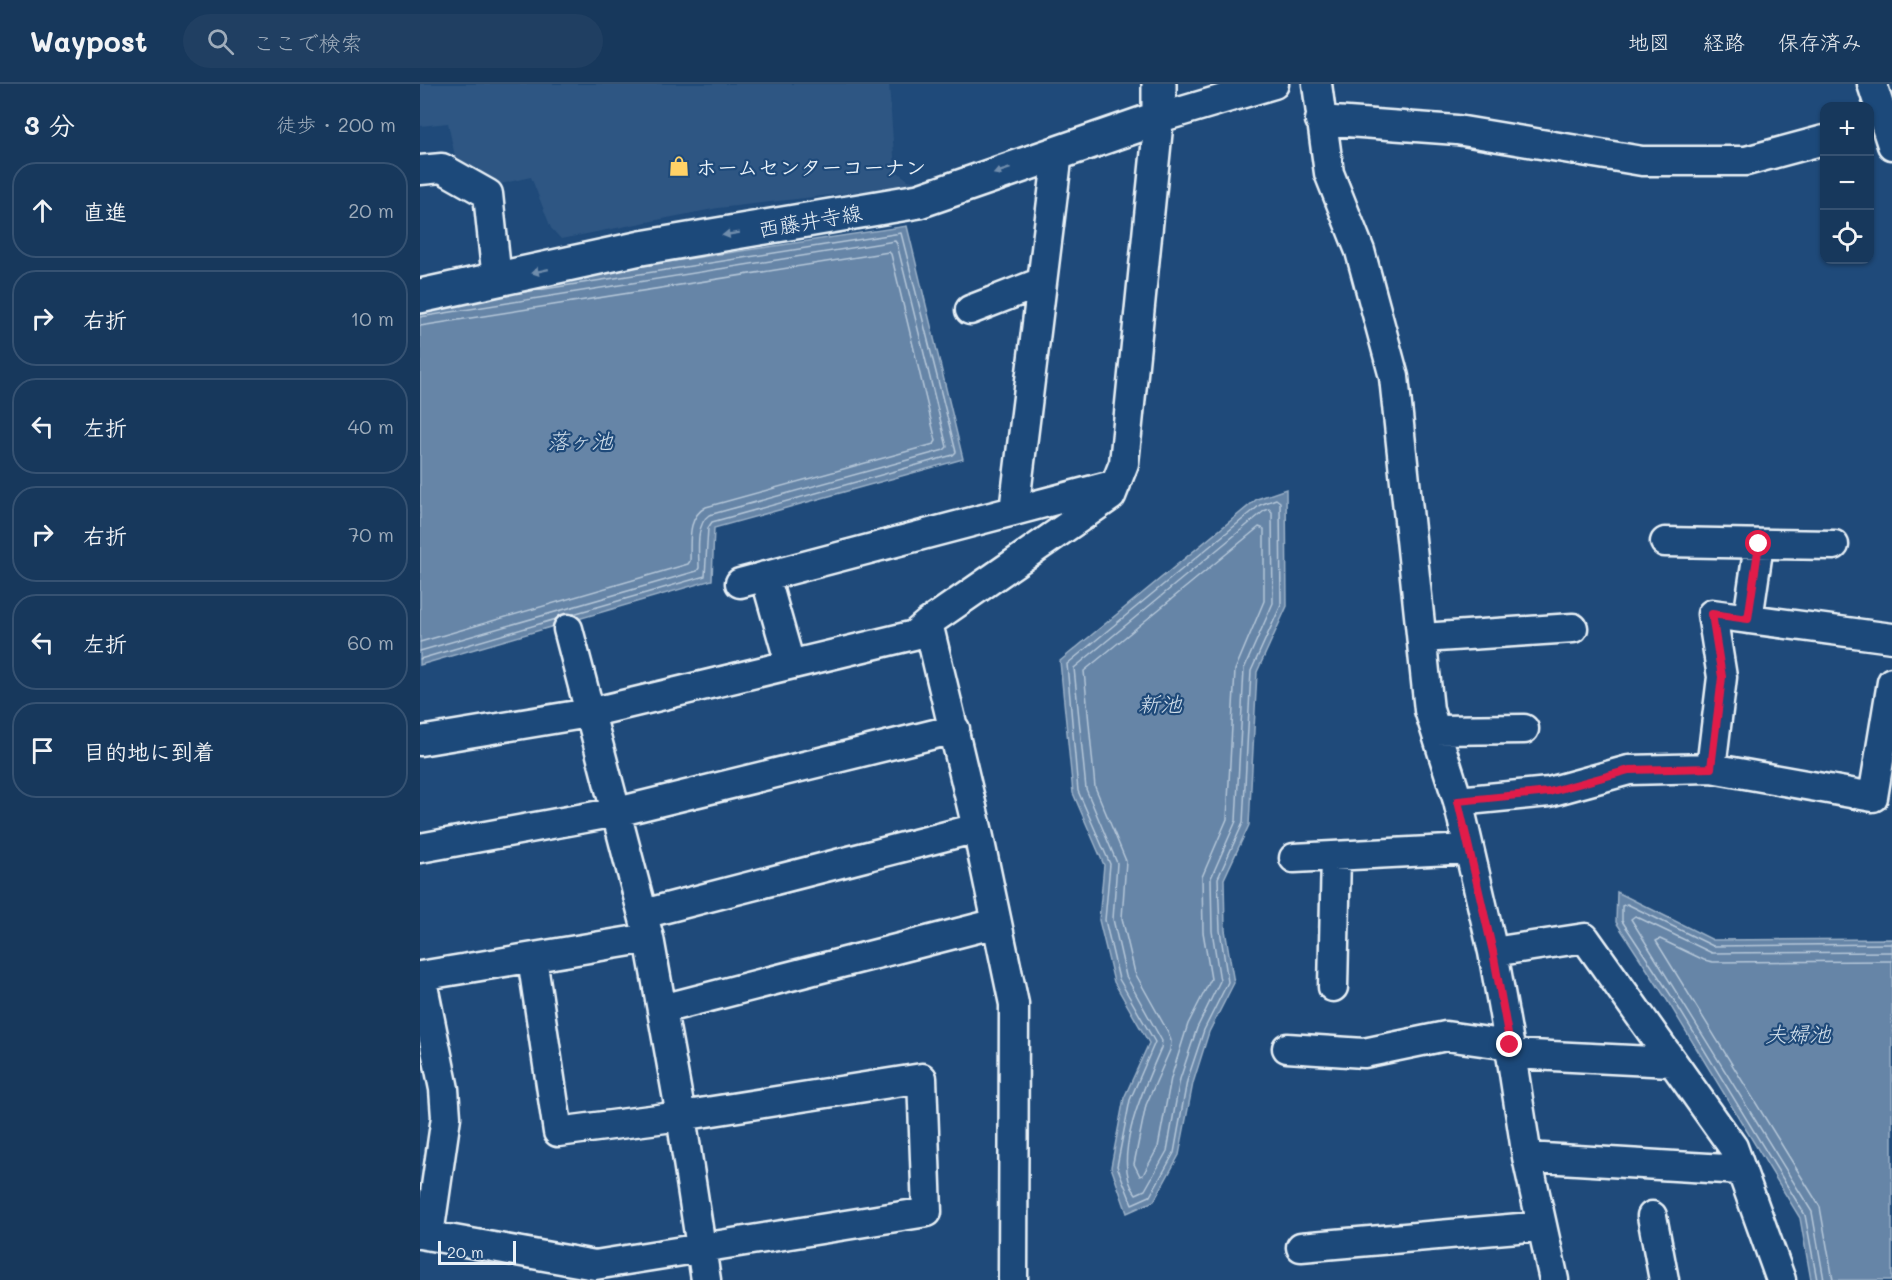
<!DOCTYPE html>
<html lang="ja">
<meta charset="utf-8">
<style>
body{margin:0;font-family:Mali,"Klee One",sans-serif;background:#203f62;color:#f1f3f6}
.controls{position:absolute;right:18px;top:18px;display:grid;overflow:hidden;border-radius:12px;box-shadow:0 2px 4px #0004}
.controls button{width:54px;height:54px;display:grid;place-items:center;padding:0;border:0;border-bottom:2px solid #365272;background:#17385c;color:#f1f3f6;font:30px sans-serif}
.scale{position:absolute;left:18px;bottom:15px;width:78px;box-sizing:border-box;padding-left:6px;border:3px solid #e8f1f8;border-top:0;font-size:16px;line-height:21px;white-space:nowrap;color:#e8f1f8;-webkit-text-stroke:4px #1f4a7a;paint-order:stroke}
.stop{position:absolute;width:18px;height:18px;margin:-14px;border:4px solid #e11d48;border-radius:50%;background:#fff}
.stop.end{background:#e11d48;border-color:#fff;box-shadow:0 2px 6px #0008}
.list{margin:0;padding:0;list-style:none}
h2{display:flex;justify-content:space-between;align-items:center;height:78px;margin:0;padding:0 24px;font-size:26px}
h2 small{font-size:20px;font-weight:400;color:#9eacbb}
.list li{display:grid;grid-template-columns:39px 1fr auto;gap:18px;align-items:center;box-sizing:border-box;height:96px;margin:0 12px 12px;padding:0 12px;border:2px solid #365272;border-radius:24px}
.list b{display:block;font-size:22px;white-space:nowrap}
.list em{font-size:20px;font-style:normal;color:#9eacbb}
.icon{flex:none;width:33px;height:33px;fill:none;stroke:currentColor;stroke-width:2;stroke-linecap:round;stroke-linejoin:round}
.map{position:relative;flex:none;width:1472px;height:1196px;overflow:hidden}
header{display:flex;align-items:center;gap:36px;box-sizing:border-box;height:84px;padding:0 30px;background:#17385c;border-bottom:2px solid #365272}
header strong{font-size:28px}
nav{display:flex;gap:33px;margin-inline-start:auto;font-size:21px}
.search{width:420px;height:54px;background:#203f62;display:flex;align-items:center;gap:15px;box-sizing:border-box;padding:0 21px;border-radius:33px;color:#9eacbb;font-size:22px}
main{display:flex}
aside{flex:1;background:#17385c}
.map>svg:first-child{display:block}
</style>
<header>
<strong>Waypost</strong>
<div class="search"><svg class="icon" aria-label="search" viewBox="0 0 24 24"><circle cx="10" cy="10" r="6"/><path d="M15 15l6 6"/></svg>ここで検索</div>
<nav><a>地図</a><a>経路</a><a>保存済み</a></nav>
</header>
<main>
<aside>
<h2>3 分<small>徒歩 · 200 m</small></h2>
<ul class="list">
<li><svg class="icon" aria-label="ahead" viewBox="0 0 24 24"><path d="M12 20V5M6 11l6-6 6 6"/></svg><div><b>直進</b></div><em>20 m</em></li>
<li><svg class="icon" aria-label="right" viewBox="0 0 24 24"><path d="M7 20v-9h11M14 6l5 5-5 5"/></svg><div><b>右折</b></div><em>10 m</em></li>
<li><svg class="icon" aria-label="left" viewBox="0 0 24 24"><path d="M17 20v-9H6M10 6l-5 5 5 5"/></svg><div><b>左折</b></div><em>40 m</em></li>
<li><svg class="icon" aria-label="right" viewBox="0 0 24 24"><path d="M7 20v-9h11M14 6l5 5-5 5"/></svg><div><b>右折</b></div><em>70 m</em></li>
<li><svg class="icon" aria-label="left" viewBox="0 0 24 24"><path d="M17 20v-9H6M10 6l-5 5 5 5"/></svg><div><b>左折</b></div><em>60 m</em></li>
<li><svg class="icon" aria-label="arrive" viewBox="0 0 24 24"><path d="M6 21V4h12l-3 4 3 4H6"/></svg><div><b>目的地に到着</b></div></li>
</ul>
</aside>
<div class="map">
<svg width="1472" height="1196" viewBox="0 0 1472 1196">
<rect width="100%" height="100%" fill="#1f4a7a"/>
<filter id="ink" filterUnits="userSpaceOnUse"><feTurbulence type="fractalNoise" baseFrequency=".0167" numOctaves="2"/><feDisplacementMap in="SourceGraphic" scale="12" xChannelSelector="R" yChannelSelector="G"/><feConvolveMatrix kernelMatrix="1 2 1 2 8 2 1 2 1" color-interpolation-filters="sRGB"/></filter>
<g filter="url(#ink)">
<path fill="#2e5683" d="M 0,0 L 469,0 L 475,86 L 488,96 L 506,100 L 298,124 L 141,155 L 131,144 L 111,93 L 76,101 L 36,77 L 28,39 L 0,42 Z"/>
<path fill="#6685a7" stroke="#9ab0c7" stroke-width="1.5" d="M 487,142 L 543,375 L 294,444 L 292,496 L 0,581 L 0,219 L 215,183 Z
M 866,405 L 867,522 L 837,588 L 829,741 L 804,795 L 805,846 L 814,899 L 789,948 L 773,999 L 759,1071 L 734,1117 L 707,1129 L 691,1083 L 704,1014 L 729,959 L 694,898 L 679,836 L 684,781 L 653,709 L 640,577 L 837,415 Z
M 1197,808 L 1293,856 L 1472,855 L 1472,1196 L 1391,1196 L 1380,1134 L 1247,916 L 1196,838 Z"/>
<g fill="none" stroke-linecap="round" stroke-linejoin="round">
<path stroke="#b4c6d8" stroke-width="1.5" d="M 99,209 L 481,149 L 536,368 L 533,371 L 292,438 L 288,444 L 285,492 L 153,530
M 0,233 L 475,157 L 477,160 L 527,363 L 524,366 L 289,431 C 275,441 279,468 279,484 L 277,487 L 0,567
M 0,242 L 469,168 L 471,170 L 516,357 L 514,360 L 286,423 C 266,434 271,458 270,477 L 268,480 L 0,558
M 856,415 L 860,418 L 861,521 L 831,587 L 823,739 L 798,794 L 800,846 L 808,898 L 784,946 L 767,997 L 754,1069 L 730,1112 L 712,1120 L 697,1082 L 710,1016 L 735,958 L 699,895 L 685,836 L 690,780 L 658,707 L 647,580 L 840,421 Z
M 849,425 L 852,428 L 853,519 L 824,585 L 816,737 L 791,794 L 792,847 L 800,897 L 777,944 L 760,995 L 747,1067 L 725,1106 L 716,1110 C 689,1077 726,999 741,964 L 742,957 L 706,892 L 693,835 L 697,779 L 666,705 L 654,584 L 844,427 Z
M 839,443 L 844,445 L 844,517 L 815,586 L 807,735 L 782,793 L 783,848 L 791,895 L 768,940 L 751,994 L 738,1063 L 723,1091 L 720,1092 L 714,1080 L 726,1021 L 750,966 L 751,957 L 748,948 L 715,889 L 702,834 L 706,777 L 675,703 L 664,587 Z
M 0,575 L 136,535
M 1397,1196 L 1385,1131 L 1252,913 L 1202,837 L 1202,822 L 1207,820 L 1293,862 L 1472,860
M 1404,1196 L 1392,1128 L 1211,835 L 1215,832 L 1292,869 L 1472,868
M 1413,1196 L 1400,1123 L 1236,857 L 1240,855 L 1284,876 L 1293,878 L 1472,877"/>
<g stroke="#e8f1f8" stroke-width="33">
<path id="minor" d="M 897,0 L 909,89 L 940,167 L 974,293 L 1009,626 L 1038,717
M 1452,0 L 1472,61
M 900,36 L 1037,46 L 1222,77 L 1326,77 L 1404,56
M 0,86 L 22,84 L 68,110 L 77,196
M 550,226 L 622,198
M 594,427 L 638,68
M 1245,458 L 1414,461
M 345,492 L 370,580
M 320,499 L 696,400
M 1328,535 L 1339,460
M 148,545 L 229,854 L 261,1032 L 286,1196
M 1002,554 L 1153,544
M 1016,646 L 1104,645
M 0,657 L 169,629 L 494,551 L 508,539
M 1291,684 L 1302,593 L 1292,530 L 1472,554
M 0,764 L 197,728 L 535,645
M 874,774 L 1049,765
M 223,830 L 557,744
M 1073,868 L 1165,854 L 1313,1063 L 1361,1196
M 0,892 L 229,854
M 1,892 L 24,1005 L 26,1033 L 9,1151
M 913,903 L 916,772
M 242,925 L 577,839
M 867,964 L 944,969 L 1026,952 L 1090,961
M 1091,970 L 1251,978
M 1107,1073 L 1321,1086
M 1232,1132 L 1244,1196
M 0,1150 L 175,1181 L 507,1128 L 502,994 L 261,1032 L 138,1048 L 112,874
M 881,1163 L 1122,1142
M 593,1196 L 594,920 L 557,744 L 508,539 L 691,412 L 704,379 L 739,34 L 854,0
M 1134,1196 L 1107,1073 L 1091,970 L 1073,868 L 1038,717 L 1129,708 L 1209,686 L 1291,684 L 1453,713 L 1472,598"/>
</g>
<g stroke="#e8f1f8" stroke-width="38">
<path id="major" d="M 0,212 L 221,164 L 499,117 L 739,34 L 739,0"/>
</g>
<use href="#minor" stroke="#1f4a7a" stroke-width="28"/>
<use href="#major" stroke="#1f4a7a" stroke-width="33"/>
</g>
<defs><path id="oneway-solid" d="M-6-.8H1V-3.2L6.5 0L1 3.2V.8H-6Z" transform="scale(1.5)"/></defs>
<g fill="#6f8dac">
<use href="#oneway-solid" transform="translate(582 87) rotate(161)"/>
<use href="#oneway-solid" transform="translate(311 150) rotate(171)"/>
<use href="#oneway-solid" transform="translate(120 187) rotate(168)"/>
</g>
</g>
<g fill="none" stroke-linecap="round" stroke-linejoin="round" filter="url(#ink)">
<path stroke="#e11d48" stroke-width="8" d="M 1090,961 L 1073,868 L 1038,717 L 1129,708 L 1209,686 L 1291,684 L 1302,593 L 1292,530 L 1328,535 L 1339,460"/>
</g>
<defs>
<g id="shop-bare" transform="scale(1.62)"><path d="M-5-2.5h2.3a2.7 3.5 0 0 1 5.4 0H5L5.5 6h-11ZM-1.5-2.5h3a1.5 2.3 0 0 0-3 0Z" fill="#ffd166" stroke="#1f4a7a" stroke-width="2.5" paint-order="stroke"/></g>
</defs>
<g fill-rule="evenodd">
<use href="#shop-bare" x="259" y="82"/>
</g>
<g text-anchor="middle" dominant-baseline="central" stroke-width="4.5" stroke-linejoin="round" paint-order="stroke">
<g font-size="21" font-weight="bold" fill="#e8f1f8" stroke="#1f4a7a" text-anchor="start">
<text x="276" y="82">ホームセンターコーナン</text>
</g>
<g font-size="21" fill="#e8f1f8" stroke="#1f4a7a">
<text transform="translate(390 136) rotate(-10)">西藤井寺線</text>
</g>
<g font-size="22" font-style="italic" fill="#d4e1ec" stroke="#1f4a7a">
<text x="160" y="356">落ヶ池</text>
<text x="740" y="619">新池</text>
<text x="1378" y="949">夫婦池</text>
</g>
</g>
</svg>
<div class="controls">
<button>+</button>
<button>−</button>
<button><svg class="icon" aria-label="locate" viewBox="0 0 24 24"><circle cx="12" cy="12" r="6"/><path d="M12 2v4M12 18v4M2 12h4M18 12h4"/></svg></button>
</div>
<div class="scale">20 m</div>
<div class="stop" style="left:1339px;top:460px"></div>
<div class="stop end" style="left:1090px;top:961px"></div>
</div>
</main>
